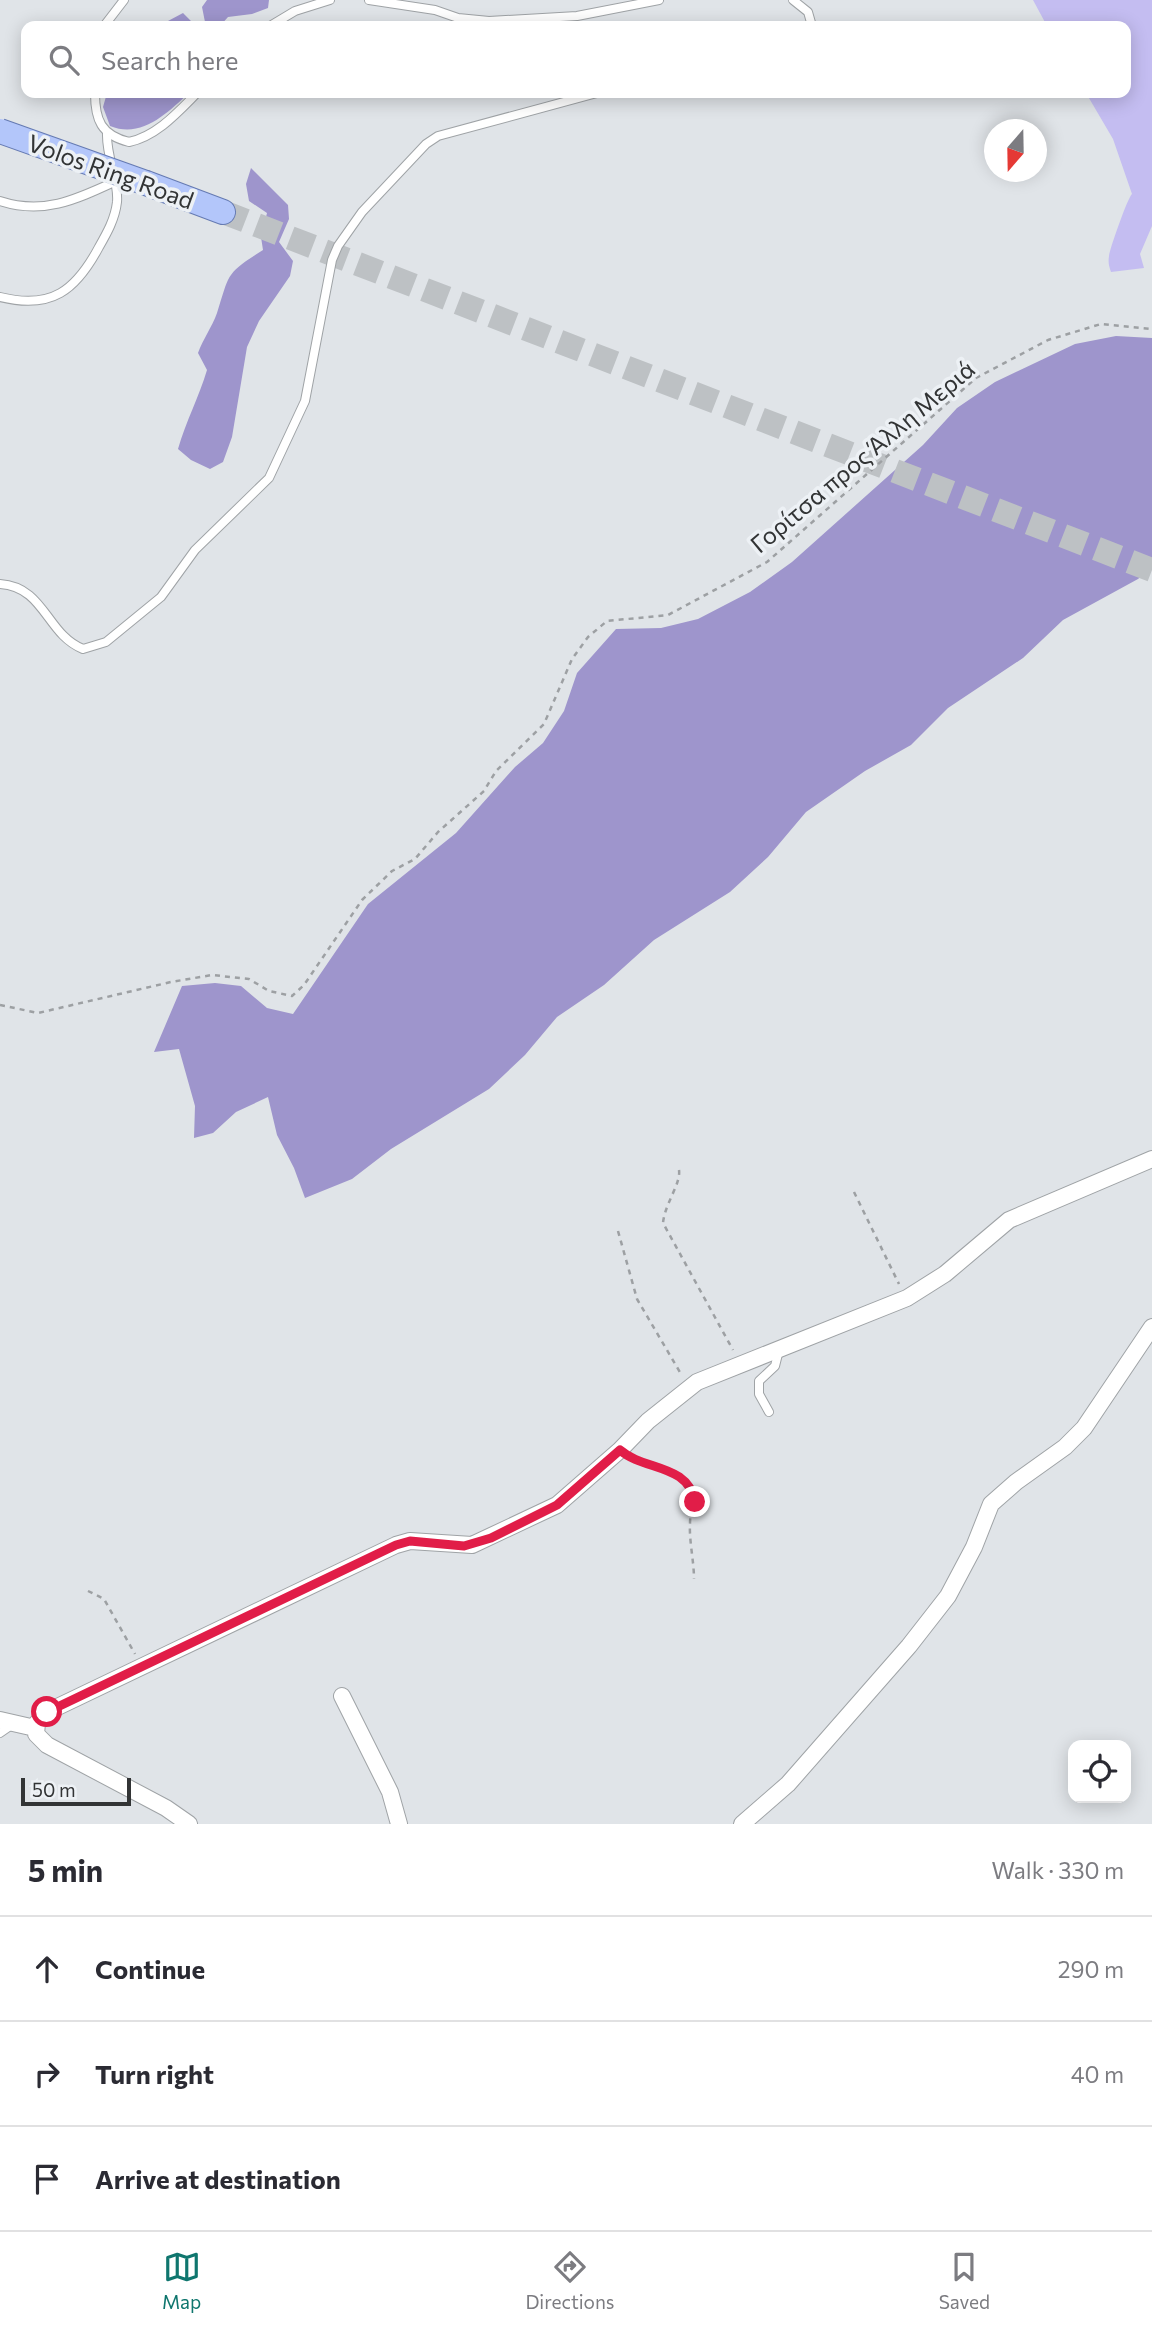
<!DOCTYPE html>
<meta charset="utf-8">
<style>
body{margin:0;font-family:Commissioner,sans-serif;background:#f2f2f3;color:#2b2b33}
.controls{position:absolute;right:21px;bottom:21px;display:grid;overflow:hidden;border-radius:14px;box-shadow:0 4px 18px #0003}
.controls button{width:63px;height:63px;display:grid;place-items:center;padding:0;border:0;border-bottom:2px solid #e1e1e2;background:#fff;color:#2b2b33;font:35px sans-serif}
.compass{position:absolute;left:984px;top:119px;width:63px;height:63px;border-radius:50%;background:#fff;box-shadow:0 4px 18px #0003;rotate:200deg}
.scale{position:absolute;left:21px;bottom:18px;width:110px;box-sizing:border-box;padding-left:7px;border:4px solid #323435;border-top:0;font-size:19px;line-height:24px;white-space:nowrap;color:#323435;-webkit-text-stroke:5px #edf1f5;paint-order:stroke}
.stop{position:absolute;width:21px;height:21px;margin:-16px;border:5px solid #e11d48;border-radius:50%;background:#fff}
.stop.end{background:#e11d48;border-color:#fff;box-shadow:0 2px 7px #0008}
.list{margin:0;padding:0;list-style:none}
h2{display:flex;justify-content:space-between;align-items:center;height:91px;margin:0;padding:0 28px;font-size:30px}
h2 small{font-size:23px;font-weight:400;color:#7c7c81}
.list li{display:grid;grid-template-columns:46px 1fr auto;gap:21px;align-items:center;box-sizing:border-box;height:105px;padding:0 28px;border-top:2px solid #e1e1e2}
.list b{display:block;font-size:26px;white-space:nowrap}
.list em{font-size:23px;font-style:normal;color:#7c7c81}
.icon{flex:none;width:38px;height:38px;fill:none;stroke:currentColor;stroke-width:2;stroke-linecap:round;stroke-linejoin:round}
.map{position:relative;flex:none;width:1152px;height:1824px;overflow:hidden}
.search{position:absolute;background:#fff;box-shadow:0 4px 18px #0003;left:21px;right:21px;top:21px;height:77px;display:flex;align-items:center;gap:18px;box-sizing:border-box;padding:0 24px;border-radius:14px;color:#7c7c81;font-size:26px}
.sheet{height:406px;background:#fff}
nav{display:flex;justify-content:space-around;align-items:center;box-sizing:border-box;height:98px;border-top:2px solid #e1e1e2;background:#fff;font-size:19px;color:#7c7c81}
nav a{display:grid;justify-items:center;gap:4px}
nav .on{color:#0f766e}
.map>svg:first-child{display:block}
</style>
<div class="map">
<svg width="1152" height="1824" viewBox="0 0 1152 1824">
<rect width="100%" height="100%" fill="#e0e4e8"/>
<path fill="#c4bdf1" d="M 1033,0 L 1152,0 L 1152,226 L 1140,254 L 1144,268 L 1111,272 C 1109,266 1108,263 1109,256 C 1110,248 1128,197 1132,194 L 1113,139 L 1086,93 L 1126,93 L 1126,26 L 1047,26 Z"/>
<path fill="#9e95cc" d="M 207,0 L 269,0 L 268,8 L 252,14 L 228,17 L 220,26 L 167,26 L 168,21 L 183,13 L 196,26 L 205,22 L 202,7 Z
M 107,93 L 189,93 C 167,113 142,139 110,126 L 103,107 Z
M 251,168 L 288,205 L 289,219 L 279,242 L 293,261 L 290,276 L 259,321 L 247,347 L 232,437 L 223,462 L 210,469 L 191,460 L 178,449 C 186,421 199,397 207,370 L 198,353 C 203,339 212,327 217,313 C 230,273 225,274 263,250 L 261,237 L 267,213 L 249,201 L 246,184 Z
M 1116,336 L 1152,338 L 1152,567 L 1138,579 L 1063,620 L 1023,658 L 948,708 L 911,745 L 865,771 L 806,812 L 768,857 L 730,892 L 654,940 L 604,985 L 557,1017 L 525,1055 L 489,1089 L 391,1149 L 352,1179 L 305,1198 L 294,1168 L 277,1135 L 268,1097 L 236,1112 L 213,1133 L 194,1138 L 195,1106 L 179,1049 L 154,1052 L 182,986 L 215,983 L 241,986 L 267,1008 L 293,1014 L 368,904 L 456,833 L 515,767 L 543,743 L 564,711 L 577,673 L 616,629 L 661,628 L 698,619 L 750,592 L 792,562 L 923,445 L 957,408 L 995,382 L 1075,344 Z"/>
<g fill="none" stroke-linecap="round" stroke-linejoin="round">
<path stroke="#bdc1c4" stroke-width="24" stroke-dasharray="24 12" stroke-linecap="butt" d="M 223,212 L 1152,570"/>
<g stroke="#9fa3a6" stroke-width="10">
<path id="lane" d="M 369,0 L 435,10 L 458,18 L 489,21 L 577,16 L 659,0
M 793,0 L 808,12 L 812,26
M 104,26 L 124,0
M 270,26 L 295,11 L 330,0
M 95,93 C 95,120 101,135 129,142 C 157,136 178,112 197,93
M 0,201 C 43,215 75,200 114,182
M 0,297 C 52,310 76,290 99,247 C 107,233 115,219 117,202 C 119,180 106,157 107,133
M 0,584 C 45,587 46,634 83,649 L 106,642 L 161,597 L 195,550 L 269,478 L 305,401 L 332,260 L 338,246 L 362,212 L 426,144 L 438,136 L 597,93
M 769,1412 L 759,1394 L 759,1381 L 775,1366 L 779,1350
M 0,1733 L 13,1724"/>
</g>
<g stroke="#9fa3a6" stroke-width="18">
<path id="street" d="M 342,1696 L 390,1792 L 399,1824
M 0,1720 L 35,1728
M 189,1824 L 166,1808 L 47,1745 L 36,1734 L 37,1723 L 47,1712 L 396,1545 L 410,1541 L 472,1545 L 557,1505 L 620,1450 L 648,1421 L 697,1382 L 907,1298 L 945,1274 L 1009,1220 L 1152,1159
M 742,1824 L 788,1784 L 909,1646 L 948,1596 L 974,1547 L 991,1504 L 1016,1482 L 1065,1447 L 1084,1428 L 1152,1327"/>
</g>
<g stroke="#657ab2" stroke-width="26">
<path id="primary" d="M 146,183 L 223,212"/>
</g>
<path stroke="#9da0a3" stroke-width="2.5" stroke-dasharray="5 5" stroke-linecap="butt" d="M 0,1005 L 38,1013 L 171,982 L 212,975 L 249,979 L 269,991 L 292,996 L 304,985 L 362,900 L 392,871 L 415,859 L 438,832 L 484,791 L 496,771 L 544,724 L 572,659 L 588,637 L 607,621 L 668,615 L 767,562 L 976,378 L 1048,340 L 1101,324 L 1152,329
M 679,1170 C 681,1184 665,1203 663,1223 L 733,1350
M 854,1192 L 899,1284
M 618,1231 L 637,1299 L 681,1374
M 631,1459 C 642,1465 656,1464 668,1470 C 704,1487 691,1494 690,1523 C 689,1541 694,1561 694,1579
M 88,1591 L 104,1599 L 135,1654"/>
<use href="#lane" stroke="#fff" stroke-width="8"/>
<use href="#street" stroke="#fff" stroke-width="16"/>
<use href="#primary" stroke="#b3c6fa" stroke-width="24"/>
<g stroke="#657ab2" stroke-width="26" stroke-linecap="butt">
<path id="primary-bridge" d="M 0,131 L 146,183"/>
</g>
<use href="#primary-bridge" stroke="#b3c6fa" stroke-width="24"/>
</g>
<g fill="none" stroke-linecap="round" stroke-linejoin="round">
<path stroke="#e11d48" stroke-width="9" d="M 47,1712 L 396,1545 L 410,1541 L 464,1546 L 491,1538 L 557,1505 L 620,1450 C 644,1471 688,1463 695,1502"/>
</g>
<g text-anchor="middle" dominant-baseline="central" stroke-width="7" stroke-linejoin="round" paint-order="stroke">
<g font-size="24" fill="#323435" stroke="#edf1f5">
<text transform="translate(111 171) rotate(20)">Volos Ring Road</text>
<text transform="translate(862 456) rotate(-40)">Γορίτσα προς Άλλη Μεριά</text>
</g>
</g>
</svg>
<div class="controls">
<button><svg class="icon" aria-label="locate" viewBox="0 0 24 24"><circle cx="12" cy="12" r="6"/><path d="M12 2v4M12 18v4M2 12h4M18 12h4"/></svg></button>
</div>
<svg class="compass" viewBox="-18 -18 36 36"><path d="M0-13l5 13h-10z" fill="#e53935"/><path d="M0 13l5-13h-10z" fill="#7c7c81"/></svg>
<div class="scale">50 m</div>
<div class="stop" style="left:47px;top:1712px"></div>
<div class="stop end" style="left:695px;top:1502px"></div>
<div class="search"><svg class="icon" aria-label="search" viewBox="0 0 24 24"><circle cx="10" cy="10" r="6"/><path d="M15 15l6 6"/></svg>Search here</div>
</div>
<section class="sheet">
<h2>5 min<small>Walk · 330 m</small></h2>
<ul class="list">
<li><svg class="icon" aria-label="ahead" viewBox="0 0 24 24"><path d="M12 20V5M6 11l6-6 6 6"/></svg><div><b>Continue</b></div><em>290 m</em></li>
<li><svg class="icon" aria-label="right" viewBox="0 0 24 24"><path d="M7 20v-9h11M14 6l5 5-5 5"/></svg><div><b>Turn right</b></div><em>40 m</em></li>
<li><svg class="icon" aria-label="arrive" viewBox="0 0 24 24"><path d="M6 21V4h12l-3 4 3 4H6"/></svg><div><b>Arrive at destination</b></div></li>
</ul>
</section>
<nav>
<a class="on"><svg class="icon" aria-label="map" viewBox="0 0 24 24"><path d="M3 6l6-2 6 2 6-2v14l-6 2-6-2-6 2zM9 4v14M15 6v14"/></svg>Map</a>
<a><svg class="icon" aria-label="directions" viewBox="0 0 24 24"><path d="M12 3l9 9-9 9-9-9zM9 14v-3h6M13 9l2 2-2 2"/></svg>Directions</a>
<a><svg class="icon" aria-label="saved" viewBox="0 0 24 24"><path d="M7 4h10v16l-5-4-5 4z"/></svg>Saved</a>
</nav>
